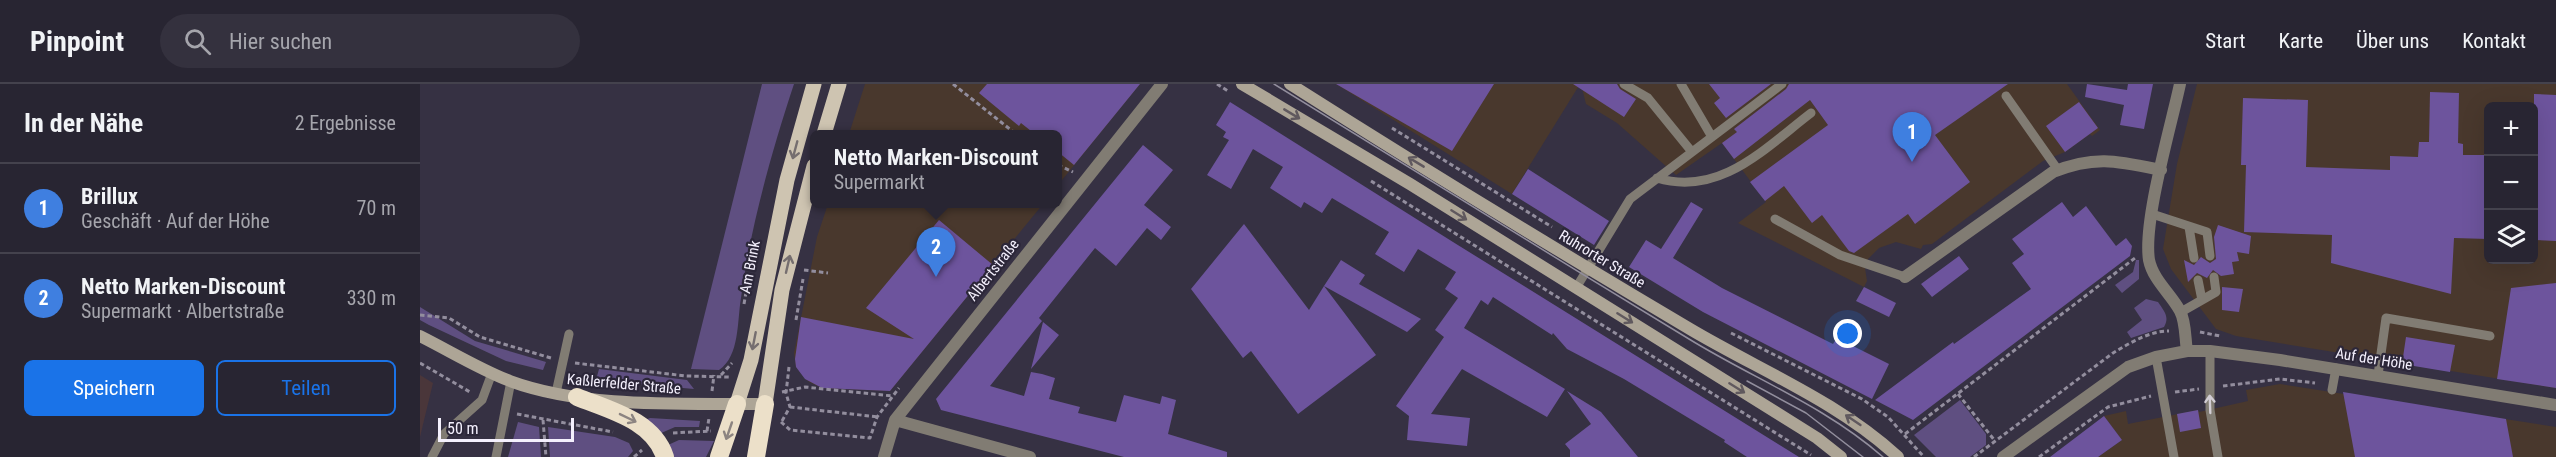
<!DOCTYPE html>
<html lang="de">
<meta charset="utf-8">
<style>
body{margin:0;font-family:"Roboto Condensed",sans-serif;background:#34313e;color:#f1f3f6}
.controls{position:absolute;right:18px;top:18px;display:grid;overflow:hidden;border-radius:9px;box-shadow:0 6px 24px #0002}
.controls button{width:54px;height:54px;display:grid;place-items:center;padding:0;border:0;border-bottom:2px solid #44424d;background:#282532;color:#f1f3f6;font:30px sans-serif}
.scale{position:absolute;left:18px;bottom:15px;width:136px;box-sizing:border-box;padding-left:6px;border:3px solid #f4f0fd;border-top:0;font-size:16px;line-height:21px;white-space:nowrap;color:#f4f0fd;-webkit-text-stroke:4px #2c2739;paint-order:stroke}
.you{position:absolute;left:1428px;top:250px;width:21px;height:21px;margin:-15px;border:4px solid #fff;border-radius:50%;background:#1a73e8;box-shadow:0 0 0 9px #1a73e833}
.badge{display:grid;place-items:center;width:39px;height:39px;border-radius:50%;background:#1a73e8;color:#fff;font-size:20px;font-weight:700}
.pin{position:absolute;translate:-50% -50px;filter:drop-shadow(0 2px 3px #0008)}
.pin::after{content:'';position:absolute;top:32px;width:21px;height:18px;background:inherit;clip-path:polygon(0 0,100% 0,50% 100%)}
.popup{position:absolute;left:390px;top:46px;width:252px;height:78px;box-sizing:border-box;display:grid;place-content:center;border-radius:9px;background:#282532;filter:drop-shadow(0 2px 4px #0005);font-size:20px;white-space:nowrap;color:#a5a5ac}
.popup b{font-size:22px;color:#f1f3f6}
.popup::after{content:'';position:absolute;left:50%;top:100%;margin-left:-12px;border:12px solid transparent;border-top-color:#282532}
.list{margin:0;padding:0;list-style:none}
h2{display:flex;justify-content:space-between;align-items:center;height:78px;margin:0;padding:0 24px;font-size:26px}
h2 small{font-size:20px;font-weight:400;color:#a5a5ac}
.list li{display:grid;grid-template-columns:39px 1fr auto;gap:18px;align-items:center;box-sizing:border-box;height:90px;padding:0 24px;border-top:2px solid #44424d}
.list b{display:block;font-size:22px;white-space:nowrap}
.list p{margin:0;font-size:20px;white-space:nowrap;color:#a5a5ac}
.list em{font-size:20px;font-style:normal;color:#a5a5ac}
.actions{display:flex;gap:12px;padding:18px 24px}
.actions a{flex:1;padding:14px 0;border:2px solid #1a73e8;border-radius:9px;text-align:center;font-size:21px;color:#1a73e8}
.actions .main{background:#1a73e8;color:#fff}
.icon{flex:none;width:33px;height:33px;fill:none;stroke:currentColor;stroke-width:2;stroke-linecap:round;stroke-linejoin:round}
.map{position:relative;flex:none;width:2136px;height:373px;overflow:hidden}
header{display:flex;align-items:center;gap:36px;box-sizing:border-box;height:84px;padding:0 30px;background:#282532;border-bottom:2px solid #44424d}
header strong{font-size:28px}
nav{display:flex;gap:33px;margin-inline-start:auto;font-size:21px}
.search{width:420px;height:54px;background:#34313e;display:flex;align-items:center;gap:15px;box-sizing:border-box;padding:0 21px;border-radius:33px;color:#a5a5ac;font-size:22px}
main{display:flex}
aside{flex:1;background:#282532}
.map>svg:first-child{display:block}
</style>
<header>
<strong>Pinpoint</strong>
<div class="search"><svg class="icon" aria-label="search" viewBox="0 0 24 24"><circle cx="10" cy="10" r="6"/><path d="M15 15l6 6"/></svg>Hier suchen</div>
<nav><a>Start</a><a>Karte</a><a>Über uns</a><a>Kontakt</a></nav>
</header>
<main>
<aside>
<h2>In der Nähe<small>2 Ergebnisse</small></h2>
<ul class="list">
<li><span class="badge" style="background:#3f7fe0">1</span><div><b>Brillux</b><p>Geschäft · Auf der Höhe</p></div><em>70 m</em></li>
<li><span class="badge" style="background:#3f7fe0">2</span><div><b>Netto Marken-Discount</b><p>Supermarkt · Albertstraße</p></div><em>330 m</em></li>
</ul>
<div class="actions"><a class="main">Speichern</a><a>Teilen</a></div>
</aside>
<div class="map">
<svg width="2136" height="373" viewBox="0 0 2136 373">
<rect width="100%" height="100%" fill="#363143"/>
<path fill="#49382d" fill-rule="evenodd" d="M 445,0 L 720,0 L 638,101 L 638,50 L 429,50 Z
M 916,0 L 1160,0 L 1092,110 Z
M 1161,0 L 1647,0 L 1680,46 L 1672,52 L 1670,50 L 1645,68 L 1623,77 L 1512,160 L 1503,161 L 1501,165 L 1476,158 L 1459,164 L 1448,175 L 1445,184 L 1447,197 L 1444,203 L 1318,139 L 1346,118 L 1302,59 L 1256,91 L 1197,39 L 1166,20 Z
M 1777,0 L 2136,0 L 2136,304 L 1816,252 L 1796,245 L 1751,185 L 1743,165 L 1757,80 ZM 2068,22 L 2114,22 L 2114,176 L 2068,176 Z
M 408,120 L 623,120 L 470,307 L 402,304 L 389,298 L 376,283 L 374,269 L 397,153 Z
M 1860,300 L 2136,343 L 2136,373 L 1678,373 L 1702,356 L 1684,332 L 1706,327 L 1708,340 L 1778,326 L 1779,328 L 1828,317 L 1826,306 Z"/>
<path fill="#4a363a" d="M 0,291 L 13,299 L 0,353 Z"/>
<path fill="#5f4f81" d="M 342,0 L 374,0 C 352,66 330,145 321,214 C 317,237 320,272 299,286 L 271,285 Z
M 1716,176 L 1719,176 L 1719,195 L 1702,209 L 1695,201 L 1713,188 Z
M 1726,215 L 1738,218 C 1744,227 1750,233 1744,243 L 1711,254 L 1707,248 L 1722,236 L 1714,224 Z
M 0,223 L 55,257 L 126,278 L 123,286 L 86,277 L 9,241 L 0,236 Z
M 179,285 L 267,296 L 274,305 L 176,296 Z
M 1540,316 L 1566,350 L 1566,361 L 1550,373 L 1516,373 L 1494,351 Z
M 230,334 L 280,337 L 279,343 L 255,343 L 239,350 L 225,336 Z
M 98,338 L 119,343 L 121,373 L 88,373 Z
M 128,343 L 195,353 L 209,359 L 213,367 L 208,373 L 130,373 Z
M 259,356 L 294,357 L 286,373 L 253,373 L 248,361 Z"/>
<path fill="#6d549d" d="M 567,0 L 720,0 L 654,81 L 638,68 L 638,51 L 616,51 L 601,39 L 599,42 L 559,9 Z
M 916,0 L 1074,0 L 1032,67 Z
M 1153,0 L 1197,0 L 1200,5 L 1216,15 L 1204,33 Z
M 1289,0 L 1351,0 L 1306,34 L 1294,19 L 1300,14 Z
M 1369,0 L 1588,0 L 1515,51 L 1550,98 L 1495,140 L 1488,130 L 1434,169 L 1429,167 L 1402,131 L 1392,139 L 1364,102 L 1345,117 L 1330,98 L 1408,41 L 1390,16 L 1314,75 L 1302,59 L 1317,48 L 1314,45 L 1366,5 Z
M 1667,0 L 1707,6 L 1708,0 L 1733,0 L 1724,45 L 1700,41 L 1704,21 L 1665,13 Z
M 2010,8 L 2039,9 L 2038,59 L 2043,60 L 2043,71 L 2068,71 L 2068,155 L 2034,154 L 2031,210 L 1911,179 L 1912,151 L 1824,148 L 1826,81 L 1821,81 L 1823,14 L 1888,16 L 1886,83 L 1970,86 L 1970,72 L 1998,73 L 1999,58 L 2009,58 Z
M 2114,10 L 2136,11 L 2136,157 L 2114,156 Z
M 810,18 L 1033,158 L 1379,373 L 1327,373 L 1304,358 L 1305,356 L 1204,295 L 1147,265 L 1133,249 L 1132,251 L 1073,213 L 1068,221 L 1061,216 L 1044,244 L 1145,305 L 1127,333 L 1042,285 L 1011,330 L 1050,334 L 1047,362 L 987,356 L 989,332 L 976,322 L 1024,253 L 1015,246 L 1038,214 L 1025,205 L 1036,188 L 998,165 L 984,188 L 955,170 L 969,148 L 912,114 L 902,129 L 884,118 L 881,124 L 850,104 L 863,83 L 833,65 L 811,105 L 787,91 L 809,56 L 803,53 L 806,48 L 796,41 Z
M 1659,18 L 1678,44 L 1645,68 L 1626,42 Z
M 723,61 L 753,86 L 724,121 L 751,143 L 741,156 L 727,144 L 696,182 L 675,164 L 619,234 L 622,237 L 570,302 L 604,312 L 611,288 L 622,290 L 635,294 L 629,315 L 660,323 L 658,329 L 696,338 L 704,311 L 740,320 L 742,312 L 756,316 L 748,350 L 807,368 L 807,373 L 704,373 L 521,326 L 516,315 Z
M 1108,85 L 1189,137 L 1174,161 L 1092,110 Z
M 1271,118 L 1283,125 L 1253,174 L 1302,204 L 1413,260 L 1417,254 L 1469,280 L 1452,315 L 1283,228 L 1209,183 L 1226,156 L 1241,165 Z
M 1642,118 L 1653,133 L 1666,122 L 1696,162 L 1706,154 L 1712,162 L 1710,172 L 1493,336 L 1455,316 L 1533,258 L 1534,260 L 1611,205 L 1592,179 L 1604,170 L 1592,155 Z
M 519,136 L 573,181 L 470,307 L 402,304 L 385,295 L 376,283 L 375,275 L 381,233 L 494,255 L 446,224 Z
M 824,140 L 889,226 L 904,202 L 956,271 L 878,330 L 831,267 L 823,274 L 771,205 Z
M 1798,141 L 1831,152 L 1829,170 L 1817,168 L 1819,177 L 1812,178 L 1814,190 L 1801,192 L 1793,186 L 1787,194 L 1777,189 L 1768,198 L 1764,176 L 1774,181 L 1781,173 L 1790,179 L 1796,175 L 1794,153 Z
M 1539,172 L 1549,185 L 1512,213 L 1501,200 Z
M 921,176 L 945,191 L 939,200 L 1001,235 L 987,248 L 904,202 Z
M 2136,199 L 2136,304 L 2077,295 L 2091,204 Z
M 1444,203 L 1476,219 L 1469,233 L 1436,217 Z
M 1802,203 L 1823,205 L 1819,228 L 1802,226 Z
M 623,238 L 639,251 L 611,285 Z
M 1986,253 L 2035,261 L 2030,288 L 1982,280 Z
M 1147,307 L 1181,328 L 1218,373 L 1150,373 L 1150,366 L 1145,360 L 1171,340 Z
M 1923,308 L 2086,335 L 2093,373 L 1935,373 Z
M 1778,326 L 1781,344 L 1760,348 L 1757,330 Z
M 1684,332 L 1702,356 L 1678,373 L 1630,373 Z"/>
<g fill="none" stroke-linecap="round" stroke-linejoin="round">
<path stroke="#938e9e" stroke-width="3" stroke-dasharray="4.5 3" stroke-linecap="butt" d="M 533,0 L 596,50
M 797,0 L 808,7
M 972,44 L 1132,143
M 638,81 L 653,88
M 951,97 L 1391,371
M 384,186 L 408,189
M 324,220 L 329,191
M 0,231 L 29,234 L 60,253 L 131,274
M 376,236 L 383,195
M 1780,248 L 1800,252
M 1311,249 L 1442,315 L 1468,333 L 1504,373
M 0,279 L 50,308
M 155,279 L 266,292 L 309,293
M 301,291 L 312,279
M 1803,302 L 1860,295 L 1895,299
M 292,307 L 294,291
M 362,308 L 385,303 L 472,312
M 1755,308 L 1779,305
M 1538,310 L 1575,357
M 370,323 L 458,333
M 97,330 L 193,348
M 123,336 L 126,373
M 362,337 L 370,323 L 366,309 L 369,283
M 361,338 L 370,346 L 450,354 L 457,333 L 479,304
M 287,347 L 289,334
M 253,349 L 291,347
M 1485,350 L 1715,174
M 214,373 L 222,366
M 1554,373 L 1693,269 C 1710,259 1729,247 1749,247
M 1619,373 L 1688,323 L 1731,312"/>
<path stroke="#817c73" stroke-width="9" d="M 1204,0 L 1228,14 L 1272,68
M 1261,0 L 1292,53
M 1586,12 L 1638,86
M 1237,94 C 1300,113 1345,64 1391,29
M 1732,130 L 1787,148 L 1790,172
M 1355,135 L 1420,171 L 1485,193
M 1769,143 L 1774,174
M 1778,196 L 1782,216
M 1156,204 L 1210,115 L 1362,0
M 1761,228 L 1796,208 L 1794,193
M 1790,267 L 1790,326 L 1798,373
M 1736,273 L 1754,373
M 1958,291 L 1966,234 L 2070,252
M 1912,306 L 1916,284
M 136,309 L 149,250
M 12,373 L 24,350 L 62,316 L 72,289
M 76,373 L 91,297"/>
<path stroke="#817c73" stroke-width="12" d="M 1760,0 C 1751,42 1723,137 1729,176 C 1733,196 1751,210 1760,227 C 1766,238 1765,255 1767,267
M 1485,193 L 1633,88 C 1675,71 1698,77 1741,86
M 475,336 L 610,373
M 464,373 L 475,336 L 742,0
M 1583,373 L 1708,283 L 1736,273 L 1767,267 L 1790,267 L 1860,276 L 2136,321"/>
<path stroke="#ada596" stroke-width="12" d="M 822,0 L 990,100 L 1397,354 L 1421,373
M 870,0 C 1002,84 1135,165 1270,245 C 1341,287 1417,317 1478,373
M 0,252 C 30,267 59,285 90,297 C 166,325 266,319 345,320"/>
<path stroke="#cec4b1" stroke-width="15" d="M 404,50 L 419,0
M 317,320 L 331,276 L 367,96 L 394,0
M 345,320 L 362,206 L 394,82"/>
<path stroke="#ece0c9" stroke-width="18" d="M 157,313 C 189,326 233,336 245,373
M 299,373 L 317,320
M 336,373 L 345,320"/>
<path stroke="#928e9d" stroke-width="1.5" d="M 854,0 C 992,85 1130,171 1269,255 C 1334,295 1405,322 1463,373
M 1327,297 L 1386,329 L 1443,373"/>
</g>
<defs><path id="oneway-shaft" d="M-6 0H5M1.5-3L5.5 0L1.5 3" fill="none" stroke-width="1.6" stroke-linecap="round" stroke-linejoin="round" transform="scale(1.5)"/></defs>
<g stroke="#60595e">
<use href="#oneway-shaft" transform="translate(872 30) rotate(31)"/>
<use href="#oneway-shaft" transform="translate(996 78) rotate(-149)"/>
<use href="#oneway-shaft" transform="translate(1039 131) rotate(32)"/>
<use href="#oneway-shaft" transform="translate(1205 234) rotate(32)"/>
<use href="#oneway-shaft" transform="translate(1317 304) rotate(32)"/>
<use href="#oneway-shaft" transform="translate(1433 336) rotate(-146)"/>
</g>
<g stroke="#756e6f">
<use href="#oneway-shaft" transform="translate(375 66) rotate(105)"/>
<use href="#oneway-shaft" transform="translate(368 180) rotate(-77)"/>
<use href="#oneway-shaft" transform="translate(334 257) rotate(101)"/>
</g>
<use stroke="#d2cdd4" href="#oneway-shaft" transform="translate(1790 320) rotate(-92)"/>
<g stroke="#8c8481">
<use href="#oneway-shaft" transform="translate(208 334) rotate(26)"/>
<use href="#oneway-shaft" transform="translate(309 347) rotate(109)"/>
</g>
<g text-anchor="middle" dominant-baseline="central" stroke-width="4.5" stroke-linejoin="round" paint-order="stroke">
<g font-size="15" fill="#f4f0fd" stroke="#2c2739">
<text transform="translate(1182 175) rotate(31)">Ruhrorter Straße</text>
<text transform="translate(330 183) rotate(-79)">Am Brink</text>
<text transform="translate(573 186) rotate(-52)">Albertstraße</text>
<text transform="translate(1954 275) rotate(9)">Auf der Höhe</text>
<text transform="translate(204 300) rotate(5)">Kaßlerfelder Straße</text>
</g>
</g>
</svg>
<div class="controls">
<button>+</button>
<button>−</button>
<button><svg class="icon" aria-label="layers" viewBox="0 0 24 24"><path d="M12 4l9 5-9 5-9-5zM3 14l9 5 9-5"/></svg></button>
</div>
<div class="scale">50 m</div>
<div class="you"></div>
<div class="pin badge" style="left:1492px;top:78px;background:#3f7fe0">1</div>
<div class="pin badge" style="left:516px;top:193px;background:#3f7fe0">2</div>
<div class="popup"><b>Netto Marken-Discount</b>Supermarkt</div>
</div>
</main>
